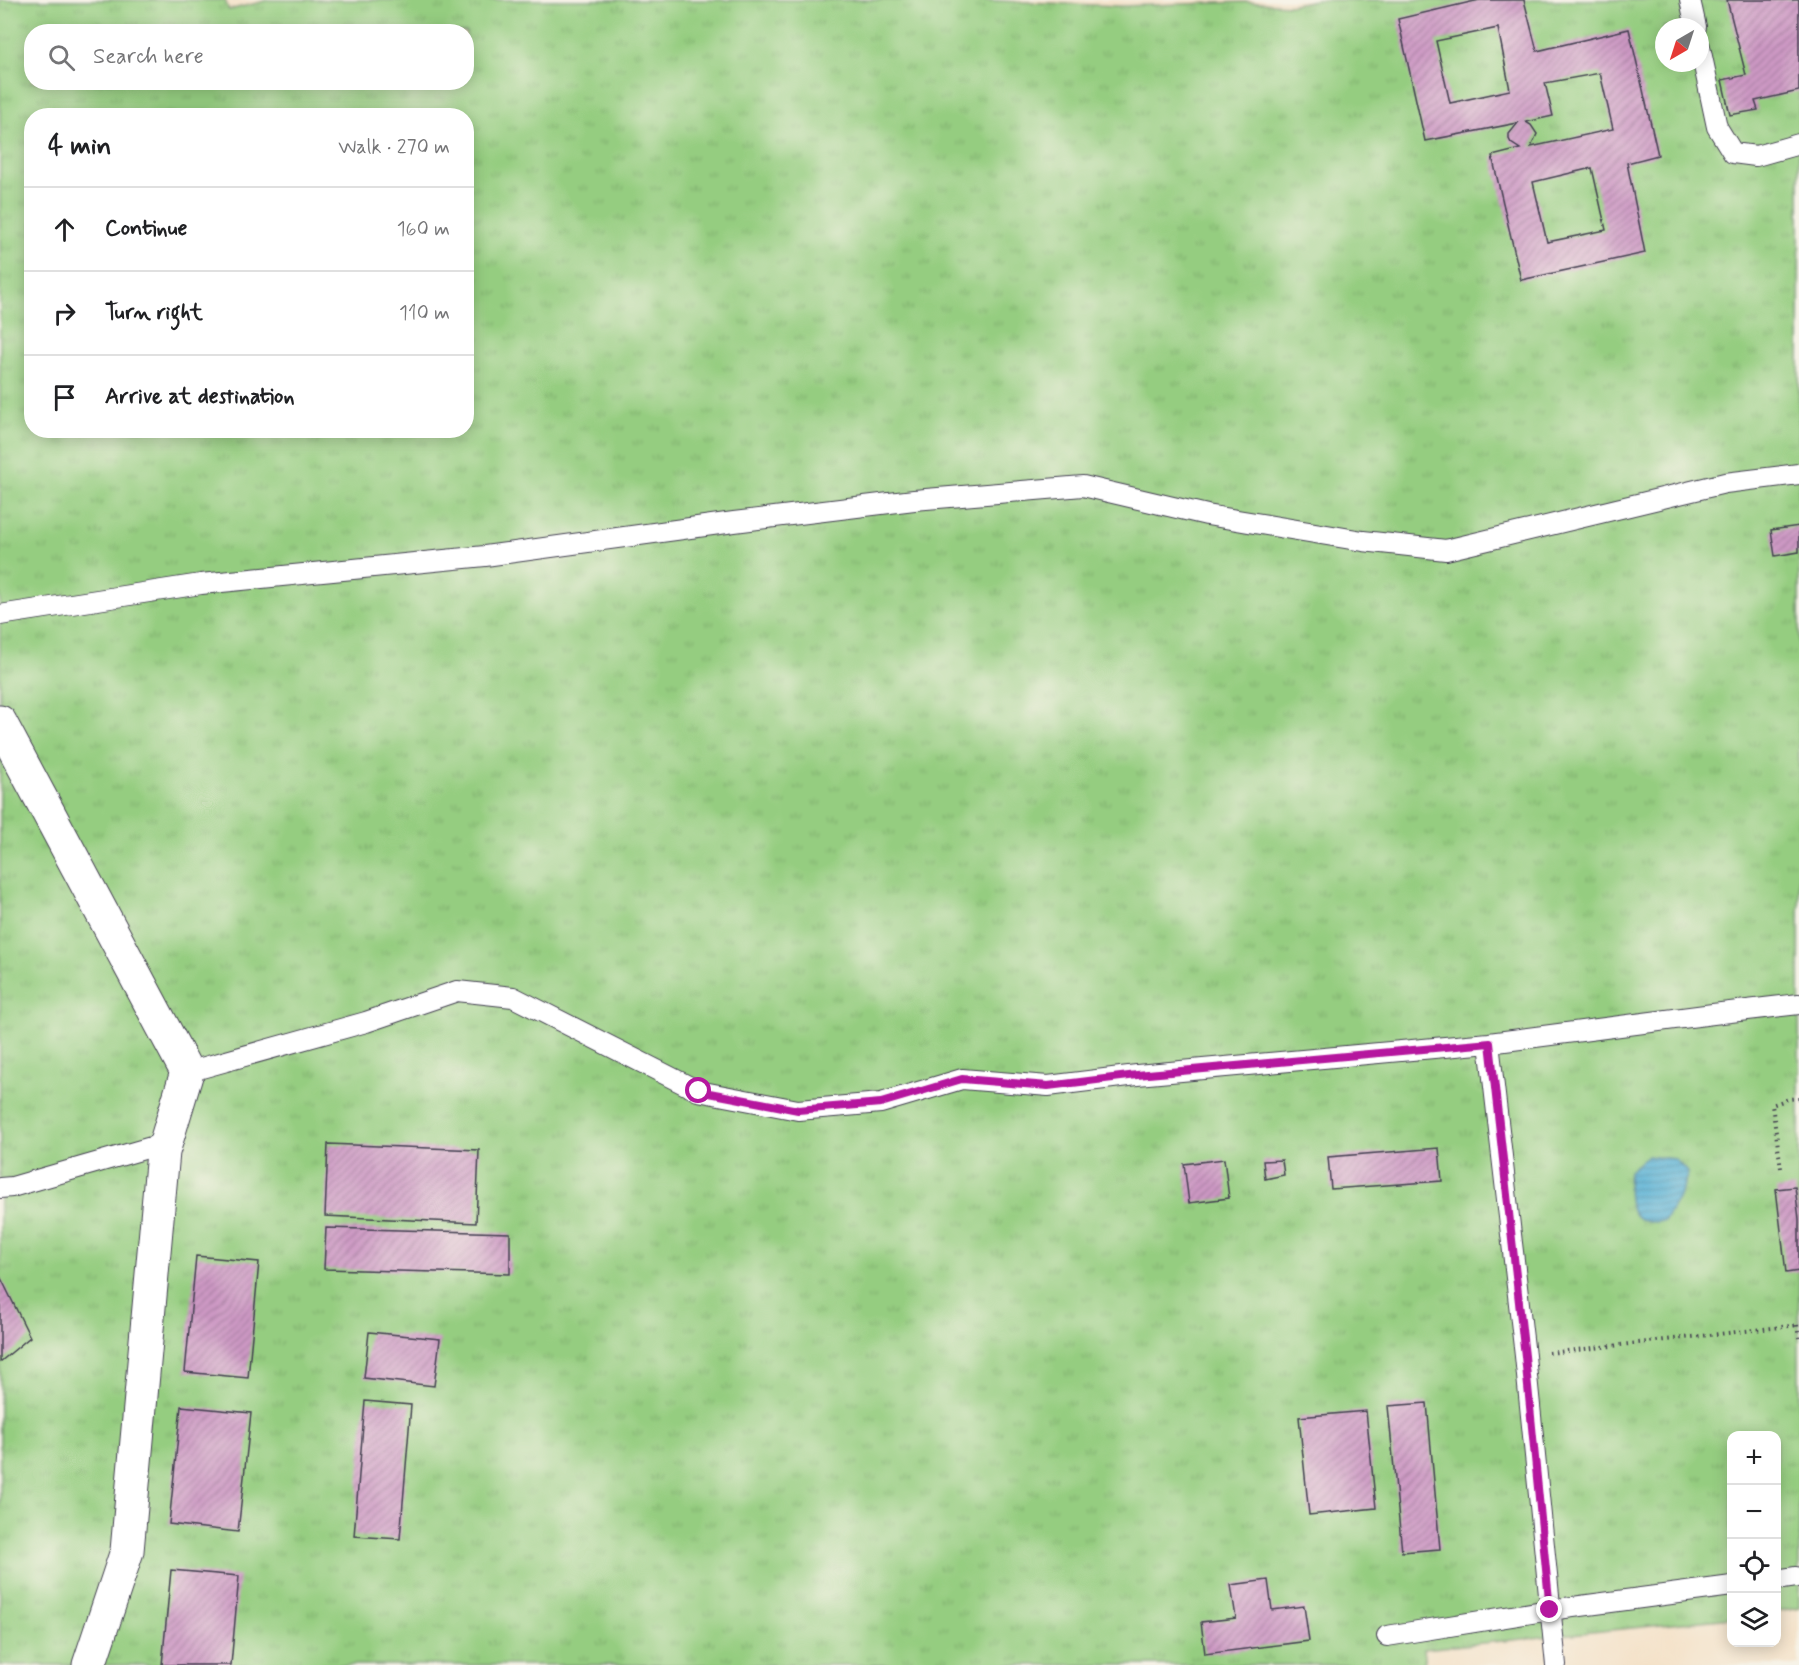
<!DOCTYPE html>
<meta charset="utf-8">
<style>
body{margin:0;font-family:Mynerve,sans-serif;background:#f2f2f2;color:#202124}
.controls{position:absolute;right:18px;bottom:18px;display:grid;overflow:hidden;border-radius:12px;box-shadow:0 3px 15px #0003}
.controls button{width:54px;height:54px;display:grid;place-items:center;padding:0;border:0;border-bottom:2px solid #e0e0e0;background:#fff;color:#202124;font:30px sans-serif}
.compass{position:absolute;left:1655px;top:18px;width:54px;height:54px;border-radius:50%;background:#fff;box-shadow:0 3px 15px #0003;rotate:219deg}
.stop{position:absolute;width:18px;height:18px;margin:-14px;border:4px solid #b5179e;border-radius:50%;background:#fff}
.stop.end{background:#b5179e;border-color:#fff;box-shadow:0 2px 6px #0008}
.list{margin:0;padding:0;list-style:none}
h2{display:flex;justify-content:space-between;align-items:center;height:78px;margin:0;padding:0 24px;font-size:26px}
h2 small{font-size:20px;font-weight:400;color:#757577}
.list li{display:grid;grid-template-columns:39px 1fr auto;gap:18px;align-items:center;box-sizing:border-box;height:84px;padding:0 24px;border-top:2px solid #e0e0e0}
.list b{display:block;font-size:22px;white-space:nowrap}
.list em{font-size:20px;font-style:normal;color:#757577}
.icon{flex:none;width:33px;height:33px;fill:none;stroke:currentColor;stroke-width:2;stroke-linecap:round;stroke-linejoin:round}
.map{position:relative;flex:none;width:1799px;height:1665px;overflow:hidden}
.search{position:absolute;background:#fff;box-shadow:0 3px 15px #0003;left:24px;top:24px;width:450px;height:66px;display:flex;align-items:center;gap:15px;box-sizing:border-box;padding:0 21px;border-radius:24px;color:#757577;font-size:22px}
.panel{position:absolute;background:#fff;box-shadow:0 3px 15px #0003;left:24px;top:108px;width:450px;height:330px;border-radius:24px}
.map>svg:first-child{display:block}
</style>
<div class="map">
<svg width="1799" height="1665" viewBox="0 0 1799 1665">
<defs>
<pattern id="park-tufts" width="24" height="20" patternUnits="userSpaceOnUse" patternTransform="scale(1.5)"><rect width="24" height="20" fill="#95cd80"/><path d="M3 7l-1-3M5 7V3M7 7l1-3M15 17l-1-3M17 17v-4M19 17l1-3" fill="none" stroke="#80b070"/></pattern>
<pattern id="water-rules" width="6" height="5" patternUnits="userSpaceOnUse" patternTransform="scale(1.5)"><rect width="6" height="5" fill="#57b1d5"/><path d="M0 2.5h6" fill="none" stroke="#4890ae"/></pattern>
<pattern id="building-hatch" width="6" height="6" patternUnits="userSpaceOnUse" patternTransform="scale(1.5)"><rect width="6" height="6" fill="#cd99c4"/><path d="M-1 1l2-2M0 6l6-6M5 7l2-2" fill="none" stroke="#a67ca0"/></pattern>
</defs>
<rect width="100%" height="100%" fill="#f7f3e8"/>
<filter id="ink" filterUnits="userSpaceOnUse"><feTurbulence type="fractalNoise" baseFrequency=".0167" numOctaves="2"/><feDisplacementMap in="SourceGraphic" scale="12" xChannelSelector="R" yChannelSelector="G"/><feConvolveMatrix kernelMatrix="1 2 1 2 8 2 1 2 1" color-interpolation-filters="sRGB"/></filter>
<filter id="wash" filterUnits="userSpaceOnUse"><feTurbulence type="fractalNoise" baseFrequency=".008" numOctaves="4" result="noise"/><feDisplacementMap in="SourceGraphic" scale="24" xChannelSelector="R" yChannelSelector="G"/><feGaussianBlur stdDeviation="1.35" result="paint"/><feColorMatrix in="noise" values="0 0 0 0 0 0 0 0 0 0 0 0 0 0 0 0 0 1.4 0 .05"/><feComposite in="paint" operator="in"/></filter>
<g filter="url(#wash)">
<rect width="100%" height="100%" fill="#f4e1c7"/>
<path fill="url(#park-tufts)" stroke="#5c785e" stroke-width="1.5" fill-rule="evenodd" d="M 0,0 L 225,0 L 229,10 L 269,0 L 975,0 L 1120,6 L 1246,2 L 1289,5 L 1316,0 L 1799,0 L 1799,1608 L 1777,1612 L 1776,1436 L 1732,1436 L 1731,1618 L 1423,1649 L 1425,1665 L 0,1665 ZM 1664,27 L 1700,27 L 1700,63 L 1664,63 ZM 32,32 L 466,32 L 466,82 L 32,82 ZM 32,116 L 466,116 L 466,430 L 32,430 Z"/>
<path fill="url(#water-rules)" stroke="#3c6a88" stroke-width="1.5" d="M 1647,1156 L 1675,1159 L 1688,1173 L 1680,1196 L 1664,1221 C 1659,1221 1650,1223 1645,1221 C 1625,1216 1628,1187 1629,1171 Z"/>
<g id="blocks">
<path fill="url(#building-hatch)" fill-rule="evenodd" d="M 1479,0 L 1524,0 L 1537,51 L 1629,29 L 1658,155 L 1627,163 L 1645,253 L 1521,280 L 1492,156 L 1520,149 L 1511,143 L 1509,139 L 1509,134 L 1518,123 L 1425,141 L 1398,19 ZM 1498,28 L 1510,90 L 1450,103 L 1436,41 ZM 1600,73 L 1613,129 L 1531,147 L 1537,134 L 1531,125 L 1526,122 L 1553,116 L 1545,83 ZM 1592,168 L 1606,230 L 1547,242 L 1533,182 Z
M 1727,0 L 1799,0 L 1799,91 L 1755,101 L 1758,110 L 1730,115 L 1722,80 L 1746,75 Z
M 1799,526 L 1799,552 L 1775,556 L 1771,530 Z
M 328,1144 L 479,1150 L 476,1223 L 325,1216 Z
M 1439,1148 L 1442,1181 L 1331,1189 L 1328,1157 Z
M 1224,1159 L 1229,1198 L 1189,1203 L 1184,1164 Z
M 1282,1160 L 1284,1175 L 1265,1179 L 1263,1161 Z
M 1795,1187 L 1799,1219 L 1799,1271 L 1786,1273 L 1776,1189 Z
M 326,1228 L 510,1233 L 510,1274 L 324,1269 Z
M 196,1256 L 259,1262 L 248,1378 L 185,1372 Z
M 0,1276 L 30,1337 L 0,1362 Z
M 369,1332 L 440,1339 L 434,1386 L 364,1378 Z
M 365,1401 L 411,1405 L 400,1539 L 354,1536 Z
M 1427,1403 L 1440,1549 L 1402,1552 L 1388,1406 Z
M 181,1406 L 251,1413 L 238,1532 L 169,1524 Z
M 1366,1411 L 1376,1508 L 1309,1515 L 1299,1417 Z
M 171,1570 L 239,1576 L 231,1665 L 162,1665 Z
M 1268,1580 L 1272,1610 L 1304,1606 L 1309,1641 L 1205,1654 L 1201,1622 L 1236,1618 L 1231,1585 Z"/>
</g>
</g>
<g filter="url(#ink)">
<use href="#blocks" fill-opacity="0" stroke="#423f50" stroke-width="1.5"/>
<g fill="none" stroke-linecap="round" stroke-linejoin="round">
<g stroke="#423f50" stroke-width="22">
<path id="lane" d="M 1690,0 L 1696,27
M 1700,47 L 1717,127 L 1733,153 L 1756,156 L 1799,144
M 0,615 L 201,584 L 485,556 L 734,522 L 914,500 L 1083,486 L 1207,515 L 1363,541 L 1446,550 L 1725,483 L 1799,474
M 1489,1043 L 1525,1356 L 1556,1665
M 187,1072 L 366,1022 L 457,991 L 513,997 L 698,1091 L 798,1110 L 881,1103 L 962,1079 L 1048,1086 L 1137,1075 L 1489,1043 L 1713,1014 L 1799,1004
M 0,1188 L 12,1187 L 165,1143
M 1776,1580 L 1796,1577
M 1387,1636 L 1550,1610 L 1732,1586"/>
</g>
<g stroke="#423f50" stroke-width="35">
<path id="street" d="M 0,722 L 187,1072 L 163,1152 L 127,1551 L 89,1665"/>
</g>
<path stroke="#423f50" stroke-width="4" stroke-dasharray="1.5 4.5" stroke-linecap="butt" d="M 1781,1168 L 1772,1105 L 1789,1099 L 1799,1098
M 1797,1325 L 1799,1338
M 1549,1353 L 1799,1325"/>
<use href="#lane" stroke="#fff" stroke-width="20"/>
<use href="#street" stroke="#fff" stroke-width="33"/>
</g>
</g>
<g fill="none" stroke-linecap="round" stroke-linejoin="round" filter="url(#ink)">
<path stroke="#b5179e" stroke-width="8" d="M 699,1091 L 798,1110 L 881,1103 L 962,1079 L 1048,1086 L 1137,1075 L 1490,1043 L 1525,1356 L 1550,1610"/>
</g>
</svg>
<div class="controls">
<button>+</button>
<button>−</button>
<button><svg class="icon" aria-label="locate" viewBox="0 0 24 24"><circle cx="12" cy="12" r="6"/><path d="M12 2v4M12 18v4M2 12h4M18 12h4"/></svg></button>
<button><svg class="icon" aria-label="layers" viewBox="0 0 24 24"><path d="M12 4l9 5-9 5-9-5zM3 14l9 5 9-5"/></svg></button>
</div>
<svg class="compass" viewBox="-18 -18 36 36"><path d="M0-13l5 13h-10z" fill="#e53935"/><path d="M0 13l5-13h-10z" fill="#757577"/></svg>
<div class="stop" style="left:699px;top:1091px"></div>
<div class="stop end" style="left:1550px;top:1610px"></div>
<div class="search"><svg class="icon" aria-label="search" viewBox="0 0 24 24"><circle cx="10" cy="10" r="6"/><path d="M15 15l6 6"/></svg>Search here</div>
<section class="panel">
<h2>4 min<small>Walk · 270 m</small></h2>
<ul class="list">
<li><svg class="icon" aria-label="ahead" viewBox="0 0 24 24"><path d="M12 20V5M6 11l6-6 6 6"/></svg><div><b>Continue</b></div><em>160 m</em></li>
<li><svg class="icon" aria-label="right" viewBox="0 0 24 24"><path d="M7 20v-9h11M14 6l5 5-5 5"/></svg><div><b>Turn right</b></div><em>110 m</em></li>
<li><svg class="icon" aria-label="arrive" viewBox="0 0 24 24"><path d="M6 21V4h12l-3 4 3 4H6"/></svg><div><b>Arrive at destination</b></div></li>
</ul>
</section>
</div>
